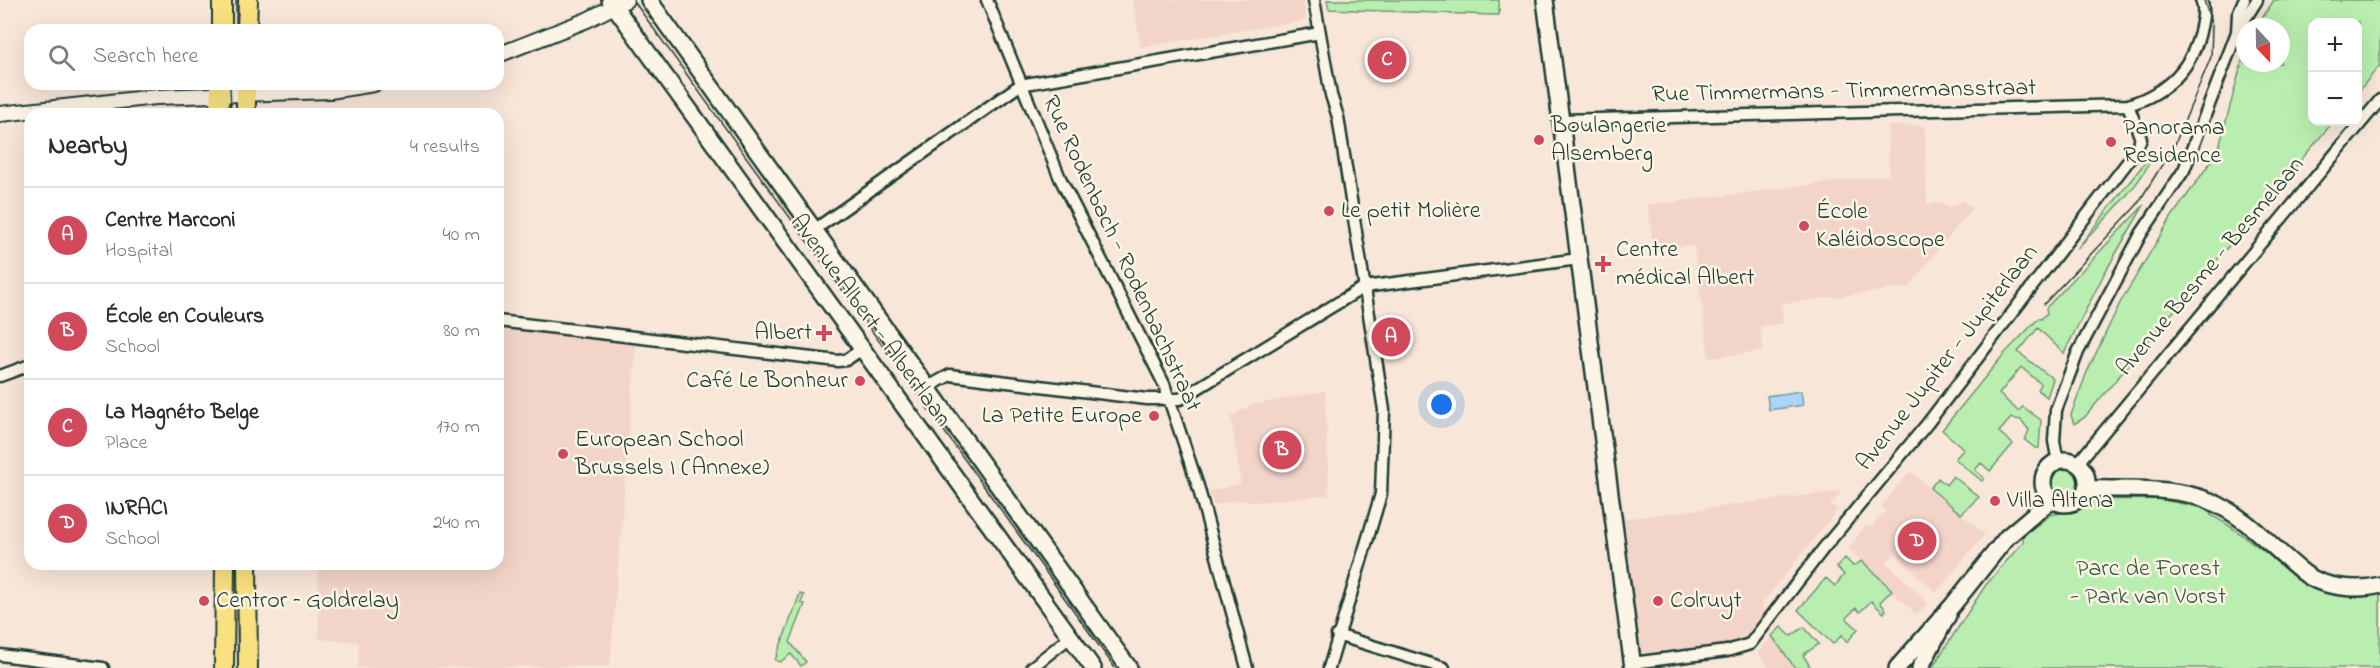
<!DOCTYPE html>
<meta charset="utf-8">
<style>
body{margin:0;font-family:"Indie Flower",sans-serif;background:#f2f2f3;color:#2b2b33}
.controls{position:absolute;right:18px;top:18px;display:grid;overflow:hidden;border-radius:12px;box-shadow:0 6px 24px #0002}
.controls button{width:54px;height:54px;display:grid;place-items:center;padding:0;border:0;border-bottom:2px solid #e1e1e2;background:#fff;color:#2b2b33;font:30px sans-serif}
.compass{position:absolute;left:2236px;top:18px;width:54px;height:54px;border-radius:50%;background:#fff;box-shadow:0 6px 24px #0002;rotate:158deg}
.you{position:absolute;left:1442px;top:405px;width:21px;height:21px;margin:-15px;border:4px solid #fff;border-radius:50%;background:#1a73e8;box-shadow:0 0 0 9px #1a73e833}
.badge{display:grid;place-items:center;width:39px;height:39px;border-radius:50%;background:#d1495b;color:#fff;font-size:20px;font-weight:700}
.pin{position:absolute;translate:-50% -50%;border:3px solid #fff;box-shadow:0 2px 6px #0006}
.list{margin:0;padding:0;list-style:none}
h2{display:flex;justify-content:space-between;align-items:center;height:78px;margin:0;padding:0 24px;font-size:26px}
h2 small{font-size:20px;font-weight:400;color:#7c7c81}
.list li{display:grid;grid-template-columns:39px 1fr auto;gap:18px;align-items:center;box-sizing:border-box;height:96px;padding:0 24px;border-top:2px solid #e1e1e2}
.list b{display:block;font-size:22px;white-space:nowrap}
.list p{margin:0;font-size:20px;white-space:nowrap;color:#7c7c81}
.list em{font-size:20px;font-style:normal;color:#7c7c81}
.icon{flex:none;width:33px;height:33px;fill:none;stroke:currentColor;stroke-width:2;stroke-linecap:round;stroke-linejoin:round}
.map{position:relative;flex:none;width:2380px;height:668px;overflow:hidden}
.search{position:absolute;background:#fff;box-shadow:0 6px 24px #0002;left:24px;top:24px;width:480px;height:66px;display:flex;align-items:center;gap:15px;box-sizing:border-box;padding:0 21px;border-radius:18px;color:#7c7c81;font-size:22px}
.panel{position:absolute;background:#fff;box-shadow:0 6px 24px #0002;left:24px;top:108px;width:480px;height:462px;border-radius:18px}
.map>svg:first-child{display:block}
</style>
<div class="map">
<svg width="2380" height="668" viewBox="0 0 2380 668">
<rect width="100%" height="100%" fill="#f8e6d8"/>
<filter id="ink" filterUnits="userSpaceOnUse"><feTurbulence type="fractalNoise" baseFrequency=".0167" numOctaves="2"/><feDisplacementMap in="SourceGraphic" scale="12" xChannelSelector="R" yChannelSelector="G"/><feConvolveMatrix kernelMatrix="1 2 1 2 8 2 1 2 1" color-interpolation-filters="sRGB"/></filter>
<g filter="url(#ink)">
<path fill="#f3d4c9" d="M 1133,0 L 1303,0 L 1306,20 L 1141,47 Z
M 1888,126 L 1925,126 L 1927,204 L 1939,203 L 1950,207 L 1963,201 L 1972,208 L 1909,287 L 1781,304 L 1783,323 L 1760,327 L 1763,351 L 1709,358 L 1694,245 L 1654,250 L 1648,205 L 1889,175 Z
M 498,328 L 636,344 L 610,666 L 358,668 L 359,642 L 319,639 L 318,564 L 498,564 Z
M 1325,391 L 1329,495 L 1254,502 L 1238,500 L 1214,505 L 1209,492 L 1241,483 L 1231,417 L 1251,405 Z
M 1910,471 L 1985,534 L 1936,593 L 1895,553 L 1886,562 L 1928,603 L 1917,615 L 1848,548 L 1867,525 L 1870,528 L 1886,511 L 1881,507 Z
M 1842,491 L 1830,505 L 1838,509 L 1762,603 L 1764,617 L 1747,638 L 1735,643 L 1655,653 L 1654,656 L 1647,656 L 1639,651 L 1636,642 L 1639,640 L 1624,519 Z
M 1772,636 L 1795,668 L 1769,668 L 1758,653 Z"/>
<path fill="#baeeb0" stroke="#6c9672" stroke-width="1.5" d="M 1327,0 L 1499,0 L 1499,15 L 1493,15 L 1329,9 Z
M 2274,0 L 2380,0 L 2380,65 L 2358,92 L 2358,22 L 2312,22 L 2312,122 L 2333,122 L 2084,418 L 2074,424 L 2071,415 L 2087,372 L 2121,301 L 2171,218 L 2210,163 L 2220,144 L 2245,50 L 2245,63 L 2281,63 L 2281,27 L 2256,27 Z
M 2150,156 C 2152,175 2092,232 2077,249 Z
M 2144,205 L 2104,274 L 2064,353 L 2038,328 L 2018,352 L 2053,379 L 2047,397 L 2038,390 L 2041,384 L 2021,367 L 1999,394 L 2018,411 L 2023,407 L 2041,420 L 2039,448 L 2035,448 L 2025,440 L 2029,430 L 2021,420 L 2011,418 L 1999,432 L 2013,444 L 1990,471 L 1981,463 L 1975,470 L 1984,478 L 1982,481 L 1955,459 L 1964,449 L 1942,430 L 2004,354 L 2039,318 L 2041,319 L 2047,313 L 2046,308 Z
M2052 482a13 13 0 1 1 26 0a13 13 0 1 1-26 0Z
M 1953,476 L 1979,497 L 1961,514 L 1930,488 L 1938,478 L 1946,485 Z
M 2158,499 L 2209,509 L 2211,515 C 2270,545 2304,606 2380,593 L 2380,668 L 1932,668 L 1985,586 L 2023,542 L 2023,536 L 2050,515 L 2076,510 L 2094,500 Z
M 1845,558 L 1853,566 L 1862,561 L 1892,590 L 1880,602 L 1886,610 L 1884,613 L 1871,601 L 1860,612 L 1856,608 L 1846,618 L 1858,629 L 1847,642 L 1842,635 L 1833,644 L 1798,610 L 1826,578 L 1835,586 L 1844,575 L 1837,567 Z
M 800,594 L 804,595 L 801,603 L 805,604 L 790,642 L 806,662 L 801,666 L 791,654 L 780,662 L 775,660 Z
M 1781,627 L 1791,636 L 1804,627 L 1819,644 L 1803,655 L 1811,668 L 1795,668 L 1772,636 Z"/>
<path fill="#abd5f6" stroke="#7398a8" stroke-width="1.5" d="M 1801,391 L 1803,405 L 1769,410 L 1767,396 Z"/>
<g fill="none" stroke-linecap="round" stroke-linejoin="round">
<g stroke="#1f3d34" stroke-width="15">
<path id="minor" d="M 987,0 L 1060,178 L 1164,384 L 1198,486 L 1247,668
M 1314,0 L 1331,95 L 1338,117 L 1384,410 L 1381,494 L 1329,668
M 2237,32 L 2238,14 L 2244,0
M 1561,120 L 2128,105 C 2167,93 2193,68 2201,27 C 2203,17 2205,10 2201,0
M 814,230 L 1020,85 L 1320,33
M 498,321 L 838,361 L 846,360 L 862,349
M 0,376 L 30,365
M 926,388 L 950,375 L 1147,399 L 1180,399 L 1364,287 L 1579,259
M 2058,462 L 2054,441 L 2056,410 L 2078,352 L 2141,234 L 2184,170 L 2237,32 L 2257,0
M 2077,464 L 2380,100
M 1337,635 L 1444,668
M 0,655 L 103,668
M 1632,663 L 1727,651 L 1750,644 L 1823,549 L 1927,424 L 2133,155 L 2141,139 L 2128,105
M 1031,668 L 1070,637"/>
</g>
<g stroke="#1f3d34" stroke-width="18">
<path id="tertiary" d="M 498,55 L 587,20 L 626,0
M 0,114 L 156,97 L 330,91 L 374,84"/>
</g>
<g stroke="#1f3d34" stroke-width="20">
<path id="secondary" d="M 610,0 L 1093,668
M 649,0 L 1129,668
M 1545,0 L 1633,668
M2043 482a22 22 0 1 1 44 0a22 22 0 1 1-44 0Z
M 2086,488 C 2127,491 2170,485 2210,501 C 2249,518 2272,548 2304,573 C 2322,588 2359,591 2380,585
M 1897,668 L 1952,606 L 2007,537 L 2052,499
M 1920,668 L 1948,615"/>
</g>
<g stroke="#1f3d34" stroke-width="22">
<path id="primary" d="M 222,30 L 222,0
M 247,30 L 248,0
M 219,114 L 220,84
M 246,114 L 246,84
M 247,564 L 248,668
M 224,668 L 225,564"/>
</g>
<use href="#minor" stroke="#fcf5e5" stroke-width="10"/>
<use href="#tertiary" stroke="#fcf5e5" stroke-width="14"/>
<use href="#secondary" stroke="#fcf5e5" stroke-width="15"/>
<use href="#primary" stroke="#f9e181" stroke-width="18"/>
<path stroke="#1f3d34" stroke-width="1.5" d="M 236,0 L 236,30
M 633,0 L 1115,668
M 230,84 L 231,114
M 2044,304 L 2137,205 L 2175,144 L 2211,57 L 2212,26 L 2204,0
M 237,564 L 238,668"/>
</g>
</g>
<g fill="#d1495b" stroke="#fcf5e5" stroke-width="2">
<circle cx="1539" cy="140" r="6"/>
<circle cx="2111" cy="142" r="6"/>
<circle cx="1329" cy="211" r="6"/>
<circle cx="1804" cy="226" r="6"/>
<path d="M1600 255h6v6h6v6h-6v6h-6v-6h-6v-6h6z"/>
<path d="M821 324h6v6h6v6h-6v6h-6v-6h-6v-6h6z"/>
<circle cx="860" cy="381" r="6"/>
<circle cx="1154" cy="416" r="6"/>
<circle cx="563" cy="454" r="6"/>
<circle cx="1995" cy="501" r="6"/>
<circle cx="204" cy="601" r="6"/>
<circle cx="1658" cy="601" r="6"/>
</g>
<g text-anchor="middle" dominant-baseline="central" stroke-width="5" stroke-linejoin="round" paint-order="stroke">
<g font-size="24" fill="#1f3d34" stroke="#fcf5e5">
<text transform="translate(1844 92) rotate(-1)">Rue Timmermans - Timmermansstraat</text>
<text transform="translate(1121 254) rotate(65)">Rue Rodenbach - Rodenbachstraat</text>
<text transform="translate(2211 267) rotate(-50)">Avenue Besme - Besmelaan</text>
<text transform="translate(870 321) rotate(54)">Avenue Albert - Albertlaan</text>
<text transform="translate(1948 358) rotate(-52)">Avenue Jupiter - Jupiterlaan</text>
</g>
<g font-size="24" fill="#1f3d34" stroke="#fcf5e5" text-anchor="start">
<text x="1551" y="126">Boulangerie<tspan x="1551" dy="28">Alsemberg</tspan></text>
<text x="2123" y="128">Panorama<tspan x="2123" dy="28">Residence</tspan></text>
<text x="1341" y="211">Le petit Molière</text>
<text x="1816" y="212">École<tspan x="1816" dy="28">Kaléidoscope</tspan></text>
<text x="1616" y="250">Centre<tspan x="1616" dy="28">médical Albert</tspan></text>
<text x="812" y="333" text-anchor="end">Albert</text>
<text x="848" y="381" text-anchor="end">Café Le Bonheur</text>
<text x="1142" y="416" text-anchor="end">La Petite Europe</text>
<text x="575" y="440">European School<tspan x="575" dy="28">Brussels I (Annexe)</tspan></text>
<text x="2007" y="501">Villa Altena</text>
<text x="216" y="601">Centror – Goldrelay</text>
<text x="1670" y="601">Colruyt</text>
</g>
<g font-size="24" fill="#365847" stroke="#fcf5e5">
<text x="2148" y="569">Parc de Forest<tspan x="2148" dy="28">- Park van Vorst</tspan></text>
</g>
</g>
</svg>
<div class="controls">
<button>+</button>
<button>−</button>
</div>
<svg class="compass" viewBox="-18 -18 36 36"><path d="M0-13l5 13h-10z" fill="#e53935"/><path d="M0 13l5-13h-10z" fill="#7c7c81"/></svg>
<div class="you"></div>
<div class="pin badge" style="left:1391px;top:337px">A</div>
<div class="pin badge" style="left:1282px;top:450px">B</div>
<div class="pin badge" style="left:1387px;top:60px">C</div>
<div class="pin badge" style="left:1917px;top:541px">D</div>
<div class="search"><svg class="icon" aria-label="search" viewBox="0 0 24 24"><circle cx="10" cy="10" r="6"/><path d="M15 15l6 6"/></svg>Search here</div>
<section class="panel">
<h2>Nearby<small>4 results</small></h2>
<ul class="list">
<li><span class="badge">A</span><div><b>Centre Marconi</b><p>Hospital</p></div><em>40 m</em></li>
<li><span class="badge">B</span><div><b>École en Couleurs</b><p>School</p></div><em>80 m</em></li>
<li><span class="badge">C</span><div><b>La Magnéto Belge</b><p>Place</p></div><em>170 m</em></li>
<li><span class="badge">D</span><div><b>INRACI</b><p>School</p></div><em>240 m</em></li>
</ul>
</section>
</div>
